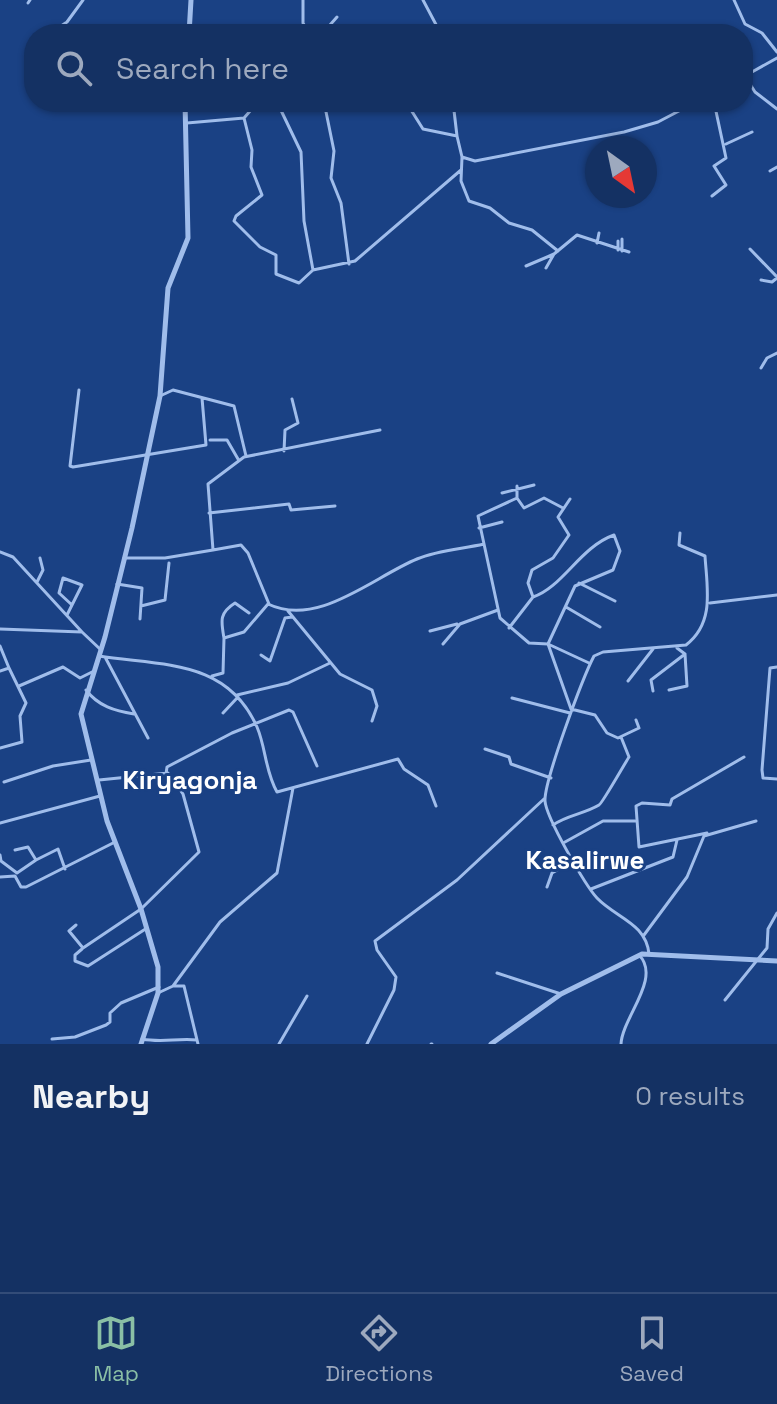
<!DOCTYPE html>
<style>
body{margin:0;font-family:"Space Grotesk",sans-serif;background:#213d6c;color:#f1f3f6}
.compass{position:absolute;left:585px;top:136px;width:72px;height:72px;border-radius:50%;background:#143163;box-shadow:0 2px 6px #0004;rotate:147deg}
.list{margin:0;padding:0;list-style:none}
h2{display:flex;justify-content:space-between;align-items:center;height:104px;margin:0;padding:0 32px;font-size:34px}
h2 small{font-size:26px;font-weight:400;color:#9da9be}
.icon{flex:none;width:44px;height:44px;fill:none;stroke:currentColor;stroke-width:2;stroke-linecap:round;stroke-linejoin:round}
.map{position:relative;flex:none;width:777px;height:1044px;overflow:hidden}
.search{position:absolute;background:#143163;box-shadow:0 2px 6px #0004;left:24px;right:24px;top:24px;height:88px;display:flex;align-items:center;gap:20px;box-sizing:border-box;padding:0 28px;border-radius:32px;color:#9da9be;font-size:30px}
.sheet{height:248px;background:#143163}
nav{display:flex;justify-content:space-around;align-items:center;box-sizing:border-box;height:112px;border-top:2px solid #334c78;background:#143163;font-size:22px;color:#9da9be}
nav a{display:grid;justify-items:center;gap:4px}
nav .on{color:#8abfa5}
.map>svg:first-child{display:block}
</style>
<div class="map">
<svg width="777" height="1044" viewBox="0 0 777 1044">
<rect width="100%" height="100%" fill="#1a4184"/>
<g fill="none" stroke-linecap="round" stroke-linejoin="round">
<path stroke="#a0bdeb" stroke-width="3" d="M 303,0 L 303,23 L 309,34
M 423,0 L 441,34
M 734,0 L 745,24 L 762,33 L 777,52
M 28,3 L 30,0
M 49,34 L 67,22 L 83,0
M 322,34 L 337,17
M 745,76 L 755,92 L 777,109
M 743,77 L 777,58
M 277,102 L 301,152 L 304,221 L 313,270 L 355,261 L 461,170
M 324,102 L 334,151 L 331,178 L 341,203 L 349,264
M 406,102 L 423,129 L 457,136 L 462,157 L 475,161 L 624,132 L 658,122 L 696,102
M 453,102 L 457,136
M 738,102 L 738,103
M 244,118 L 252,150 L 251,167 L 262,195 L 236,216 L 234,221 L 260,247 L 276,255 L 276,274 L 299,283 L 313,270
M 187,123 L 244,118 L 258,102
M 726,144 L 752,132
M 462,157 L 461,181 L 469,201 L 490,208 L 509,223 L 532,230 L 558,251
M 770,171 L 777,167
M 712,196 L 726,185 L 714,166 L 726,158 L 714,102
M 618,241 L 618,250
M 597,243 L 599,233
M 750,249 L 777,277
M 622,251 L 622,239
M 526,266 L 554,254
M 546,268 L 554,254 L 577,235 L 629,252
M 761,280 L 772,282 L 777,278
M 761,368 L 767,358 L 777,353
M 79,390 L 70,466 L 73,467 L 206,445 L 202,398
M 160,396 L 173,390 L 234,406 L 246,456
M 210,440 L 227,440 L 238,459
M 284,451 L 285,430 L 298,423 L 292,399
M 502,493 L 534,485
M 517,498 L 524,508 L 544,498 L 563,508
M 209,513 L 289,504 L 291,510 L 335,506
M 479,528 L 502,522
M 484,544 L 478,516 L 517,498 L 517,486
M 213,550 L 241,545 L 248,553 L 269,604
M 0,552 L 13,557 L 82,632
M 124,558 L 165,558 L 213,550 L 208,484 L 244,457 L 380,430
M 37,582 L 43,570 L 40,558
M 579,583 L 615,601
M 117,584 L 142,588 L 140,619
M 533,597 C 563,587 580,547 614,535 L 620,551 L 613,570 L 575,586 L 548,644 L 589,663
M 710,603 L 777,595
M 141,606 L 165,600 L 169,563
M 566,607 L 600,627
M 288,611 L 340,674 L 372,690 L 377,706 L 372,721
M 67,615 L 82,585 L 63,578 L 59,593 L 72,605
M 509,628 L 533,597 L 528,583 L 532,570 L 553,558 L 569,535 L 558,517 L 570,499
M 0,629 L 82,632 L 101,650
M 430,631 L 457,624
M 224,638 C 221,621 219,613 235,603 L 249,613
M 443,644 L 460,624 L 498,610
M 0,646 L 9,668
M 261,655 L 270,661 L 285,618 L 292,617
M 99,656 C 163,666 227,659 257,727 C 266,748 265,771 277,792 L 398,759 L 404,769 L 428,785 L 436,806
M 105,657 L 148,738
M 777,667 L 770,668 L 762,770 L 763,778 L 777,779
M 0,671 L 9,668 L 26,703 L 20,716 L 22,742 L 0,748
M 212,676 L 223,673 L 224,638 L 244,632 L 268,604 C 318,628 373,577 417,559 C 438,550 462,549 484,544 L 500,618 L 529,643 L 548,644 L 571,709 L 595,715 L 607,733 L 618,738 L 639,728 L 636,720
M 628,681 L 653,649
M 19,686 L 63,667 L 80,678 L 92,672
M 86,690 C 98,706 115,711 134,714
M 669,690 L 687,686 L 685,654 L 677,648
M 653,691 L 651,680 L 685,654
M 237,695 L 288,683 L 330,663
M 512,698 L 570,713
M 223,713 L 238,697
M 485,749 L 509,757 L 511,764 L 551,778
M 166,774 L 167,767 L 232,733 L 289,710 L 293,712 L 317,766
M 99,780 L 168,773 L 183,794 L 199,852 L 141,909
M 4,782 L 53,766 L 91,760
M 0,823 L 100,796
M 553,825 C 567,815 584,814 599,805 C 602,804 625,763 629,757 L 621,737
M 707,833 L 639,847 L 636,806 L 642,803 L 670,805 L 672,799 L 744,757
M 565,842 L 603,821 L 635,821
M 15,850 L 28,847 L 36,860 L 58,849 L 65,869
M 0,855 L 1,861 L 17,873 L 36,860
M 0,877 L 15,876 L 21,887 L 26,887 L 115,842
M 547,887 L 552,873 L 573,861
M 591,889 L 673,857 L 677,840
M 76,925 L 69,931 L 83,948 L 141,909
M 644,935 L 687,877 L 704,836 L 756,821
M 82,949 L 75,955 L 75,961 L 88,966 L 147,928
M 649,954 C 646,923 616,918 597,898 C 585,885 546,817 545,801 C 544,781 583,677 594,656 L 603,652 L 686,645 C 715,623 707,588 705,556 L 679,545 L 680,533
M 497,973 L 561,994
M 173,986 L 220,922 L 277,873 L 293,788
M 158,993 L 173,986 L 184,986 L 198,1044
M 725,1000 L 767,948 L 768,929 L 777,913
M 52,1039 L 75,1037 L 106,1025 L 110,1022 L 110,1013 L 121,1003 L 159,987
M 142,1039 C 162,1043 177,1038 197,1040
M 279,1044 L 307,996
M 367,1044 L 394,990 L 396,977 L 377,950 L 375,941 L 457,880 L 545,798
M 431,1044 L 432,1044
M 621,1044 C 622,1018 662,978 639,955"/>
<path stroke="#a0bdeb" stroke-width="5" d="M 189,34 L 191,0
M 141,1044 L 158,993 L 158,967 L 141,909 L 107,821 L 81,714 L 105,637 L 132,528 L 160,396 L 168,288 L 188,238 L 185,102
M 491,1044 L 561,994 L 642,954 L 777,961"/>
</g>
<g text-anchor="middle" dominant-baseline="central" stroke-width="6" stroke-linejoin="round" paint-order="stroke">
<g font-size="26" font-weight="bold" fill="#fff" stroke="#1a4184">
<text x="190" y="780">Kiryagonja</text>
<text x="585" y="860">Kasalirwe</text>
</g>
</g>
</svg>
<svg class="compass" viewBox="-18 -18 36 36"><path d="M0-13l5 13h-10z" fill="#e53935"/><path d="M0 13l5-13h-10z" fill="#9da9be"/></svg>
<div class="search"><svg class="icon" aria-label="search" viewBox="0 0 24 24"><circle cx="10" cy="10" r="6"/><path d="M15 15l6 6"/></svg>Search here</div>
</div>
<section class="sheet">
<h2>Nearby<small>0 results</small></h2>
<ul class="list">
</ul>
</section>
<nav>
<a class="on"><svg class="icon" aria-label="map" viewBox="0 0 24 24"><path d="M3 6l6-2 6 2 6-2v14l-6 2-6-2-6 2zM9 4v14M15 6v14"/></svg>Map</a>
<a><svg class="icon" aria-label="directions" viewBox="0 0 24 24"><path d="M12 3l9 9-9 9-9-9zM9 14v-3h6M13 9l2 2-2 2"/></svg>Directions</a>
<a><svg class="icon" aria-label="saved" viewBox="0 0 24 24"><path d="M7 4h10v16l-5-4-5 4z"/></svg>Saved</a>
</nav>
